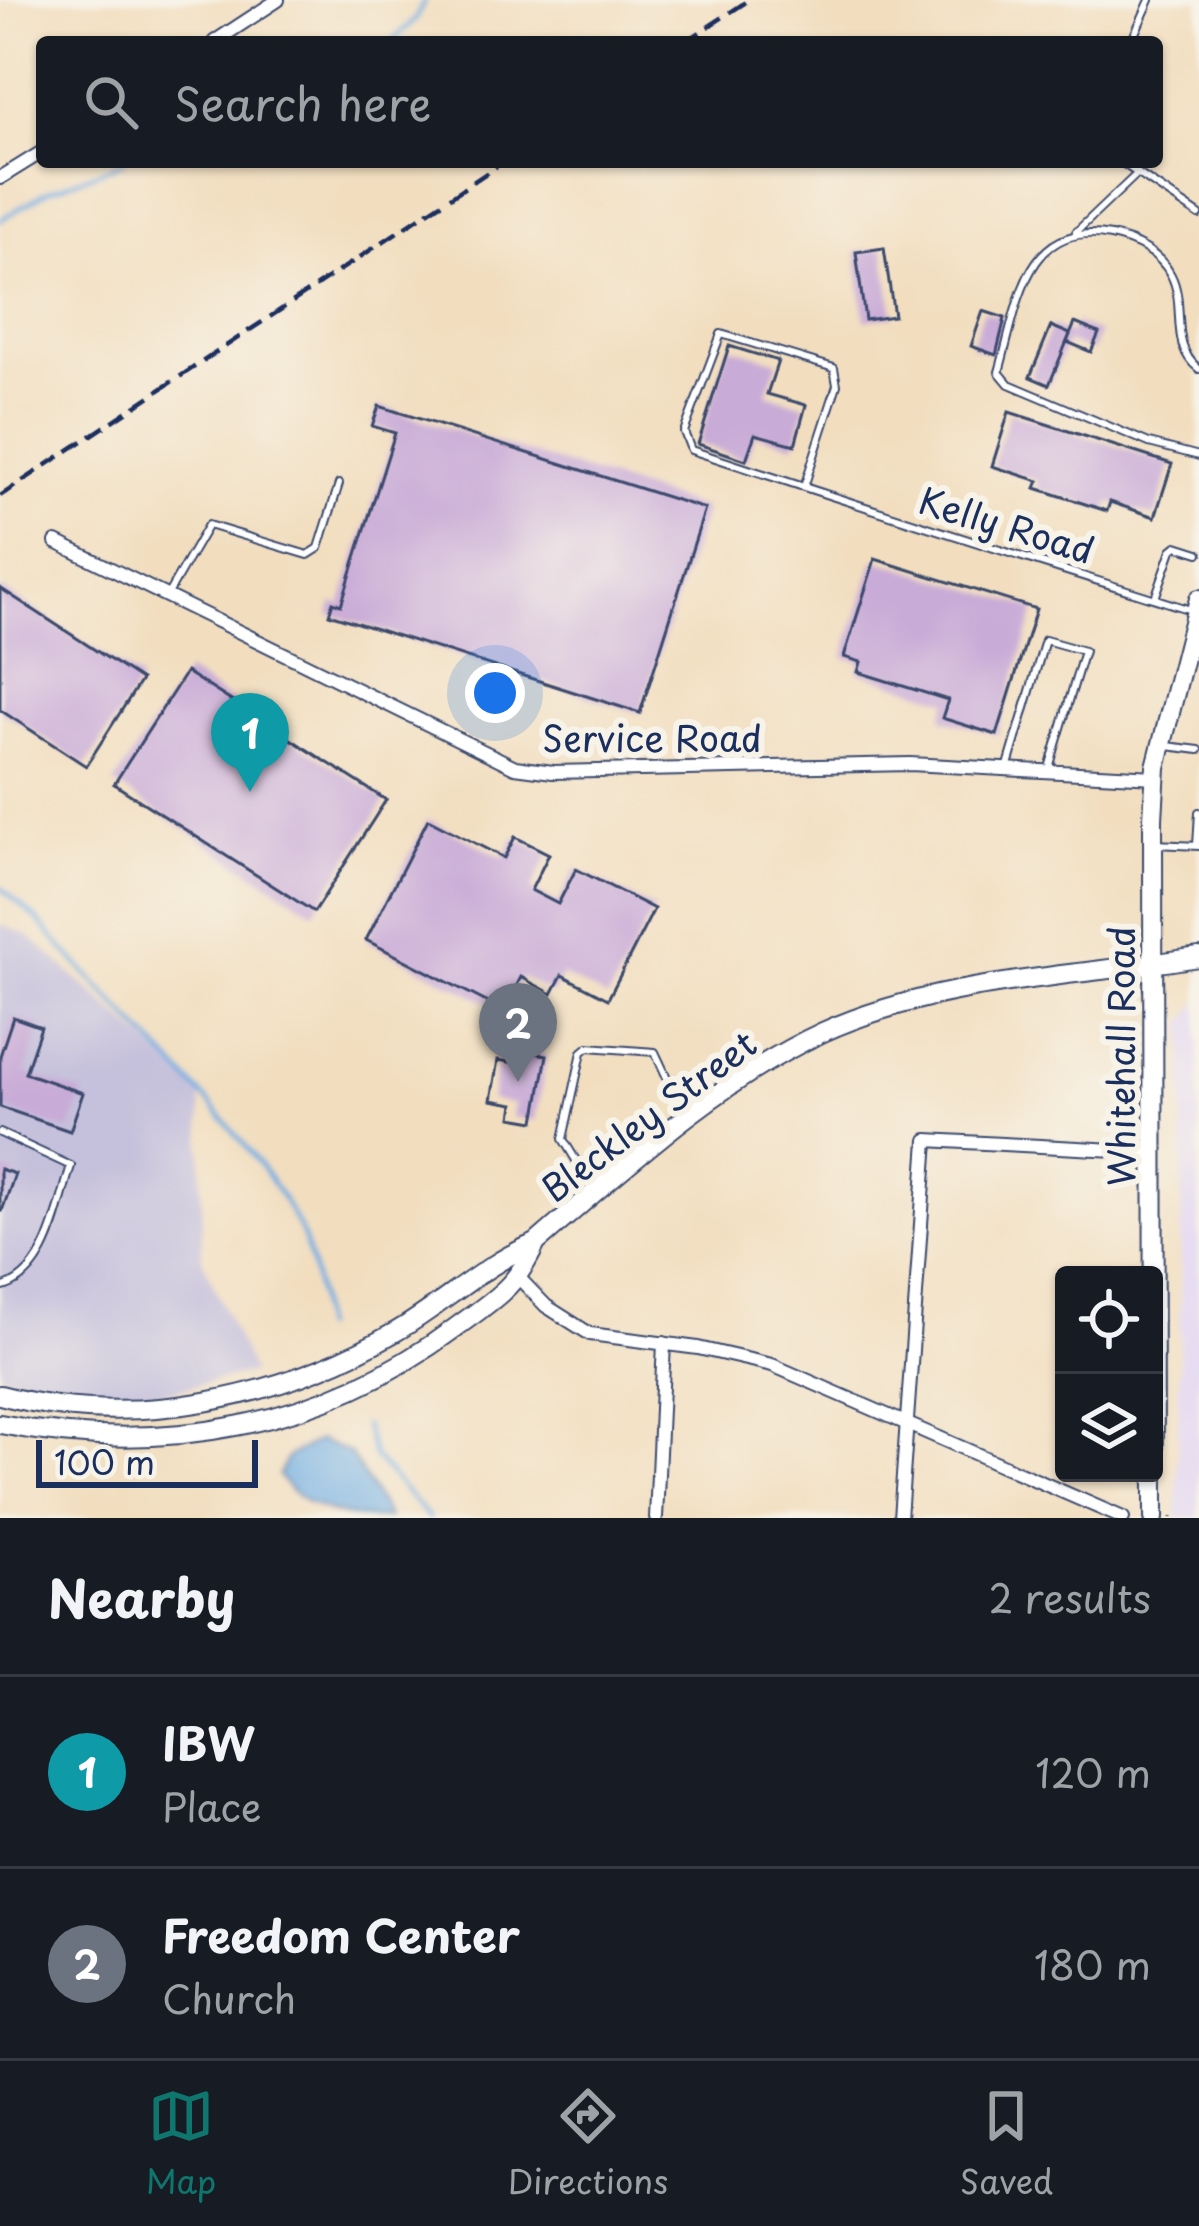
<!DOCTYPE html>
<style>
body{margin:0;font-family:"Playpen Sans",sans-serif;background:#20242c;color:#f1f3f6}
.controls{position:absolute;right:36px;bottom:36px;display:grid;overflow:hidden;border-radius:12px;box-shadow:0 3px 9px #0004}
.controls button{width:108px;height:108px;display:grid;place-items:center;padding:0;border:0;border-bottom:3px solid #363941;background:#171b24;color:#f1f3f6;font:60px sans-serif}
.scale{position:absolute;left:36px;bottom:30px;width:222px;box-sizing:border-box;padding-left:12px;border:6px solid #1b2f5e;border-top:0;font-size:33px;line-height:42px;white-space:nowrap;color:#1b2f5e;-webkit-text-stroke:9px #f7f3e8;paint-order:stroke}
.you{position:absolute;left:495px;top:693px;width:42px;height:42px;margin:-30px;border:9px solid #fff;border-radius:50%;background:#1a73e8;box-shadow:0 0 0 18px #1a73e833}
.badge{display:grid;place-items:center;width:78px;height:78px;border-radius:50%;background:#0f766e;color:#fff;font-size:39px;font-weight:700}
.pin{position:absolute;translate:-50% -99px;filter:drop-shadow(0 3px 6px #0008)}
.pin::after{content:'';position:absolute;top:63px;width:42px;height:36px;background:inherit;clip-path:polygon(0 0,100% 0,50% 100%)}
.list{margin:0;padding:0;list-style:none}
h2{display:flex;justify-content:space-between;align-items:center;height:156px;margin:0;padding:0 48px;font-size:51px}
h2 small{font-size:39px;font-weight:400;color:#9ea1a6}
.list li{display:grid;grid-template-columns:78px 1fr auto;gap:36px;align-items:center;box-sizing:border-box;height:192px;padding:0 48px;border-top:3px solid #363941}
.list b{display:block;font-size:45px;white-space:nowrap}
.list p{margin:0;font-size:39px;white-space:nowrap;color:#9ea1a6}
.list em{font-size:39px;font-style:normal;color:#9ea1a6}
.icon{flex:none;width:66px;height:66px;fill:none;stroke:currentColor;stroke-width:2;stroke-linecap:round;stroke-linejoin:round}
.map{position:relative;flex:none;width:1199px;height:1518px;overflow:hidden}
.search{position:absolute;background:#171b24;box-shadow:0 3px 9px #0004;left:36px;right:36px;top:36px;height:132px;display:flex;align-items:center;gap:30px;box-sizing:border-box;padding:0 42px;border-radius:12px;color:#9ea1a6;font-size:45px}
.sheet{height:540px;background:#171b24}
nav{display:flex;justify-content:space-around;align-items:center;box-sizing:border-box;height:168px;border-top:3px solid #363941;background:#171b24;font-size:33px;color:#9ea1a6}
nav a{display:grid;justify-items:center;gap:6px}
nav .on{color:#0f766e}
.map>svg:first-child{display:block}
</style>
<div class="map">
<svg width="1199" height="1518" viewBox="0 0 1199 1518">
<rect width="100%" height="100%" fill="#f7f3e8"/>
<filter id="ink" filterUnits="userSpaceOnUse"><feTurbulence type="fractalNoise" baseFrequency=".00833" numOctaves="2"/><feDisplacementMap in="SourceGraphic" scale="24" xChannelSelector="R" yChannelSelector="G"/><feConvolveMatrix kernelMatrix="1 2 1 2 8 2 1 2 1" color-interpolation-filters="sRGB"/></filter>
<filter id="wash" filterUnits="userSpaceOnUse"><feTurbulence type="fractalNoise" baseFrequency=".004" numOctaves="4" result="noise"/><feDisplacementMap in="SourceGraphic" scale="48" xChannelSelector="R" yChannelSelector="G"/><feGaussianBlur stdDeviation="2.7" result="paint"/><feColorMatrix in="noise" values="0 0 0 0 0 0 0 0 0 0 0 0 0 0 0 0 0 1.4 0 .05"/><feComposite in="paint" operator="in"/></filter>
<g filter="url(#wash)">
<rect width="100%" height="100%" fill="#f2debf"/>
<path fill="#e1d4f4" d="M 1199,1001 L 1199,1518 L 1177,1518 L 1184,1024 Z"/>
<path fill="#c5c0db" d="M 0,924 L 29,936 L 201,1090 L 202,1259 L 252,1373 L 139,1398 L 44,1388 L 0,1373 Z"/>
<path fill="#71ade2" stroke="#466ea0" stroke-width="3" d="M 319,1440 L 350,1454 L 388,1518 C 346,1518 304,1513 278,1475 L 288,1457 Z"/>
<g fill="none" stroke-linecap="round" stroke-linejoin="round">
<path stroke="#71ade2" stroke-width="4.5" d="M 391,42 L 415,20 L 425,0
M 0,220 L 48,191 L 124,162
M 0,887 L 37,919 C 117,1014 231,1107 291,1213 C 312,1248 317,1288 321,1328
M 364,1425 L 374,1457 L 429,1518"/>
</g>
<g id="blocks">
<path fill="#c9abd7" d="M 884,248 L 894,316 L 865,320 L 856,252 Z
M 983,311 L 1005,318 L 996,355 L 971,346 Z
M 1075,323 L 1099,333 L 1091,352 L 1067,342 Z
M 1051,326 L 1070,334 L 1049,385 L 1030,377 Z
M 729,346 L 778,361 L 767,394 L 806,405 L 795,445 L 755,434 L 746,460 L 698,444 Z
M 379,406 L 705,509 L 640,713 L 329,614 L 333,602 L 341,605 L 395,433 L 372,426 Z
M 1009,412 L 1172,464 L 1155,517 L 1110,502 L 1107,511 L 1036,488 L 1039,481 L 992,466 Z
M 875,559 L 1036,609 L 997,735 L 942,718 L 948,700 L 858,672 L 861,662 L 844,657 Z
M 0,588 L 141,680 L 86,766 L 0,710 Z
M 186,672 L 386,800 L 314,912 L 114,784 Z
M 428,819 L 504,858 L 515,837 L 549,854 L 531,890 L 558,904 L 576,869 L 654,909 L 608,999 L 562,975 L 552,994 L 521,977 L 504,1011 L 366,940 Z
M 13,1017 L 41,1027 L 25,1073 L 83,1093 L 70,1131 L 0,1107 L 0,1056 Z
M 523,1051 L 547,1055 L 535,1121 L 512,1117 L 514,1104 L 491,1100 L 498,1060 L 521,1064 Z
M 0,1169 L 15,1174 L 2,1211 L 0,1211 Z"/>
</g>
</g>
<g filter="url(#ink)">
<use href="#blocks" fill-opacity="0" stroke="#3b496d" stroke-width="3"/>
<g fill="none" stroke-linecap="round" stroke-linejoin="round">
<g stroke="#3b496d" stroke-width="10">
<path id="lane" d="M 1131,42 L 1150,0
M 1121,162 L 1199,215
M 1076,232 L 1138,173
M 1199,369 C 1168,345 1187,306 1171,275 C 1160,253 1135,241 1111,236 C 1024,219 1018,307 999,372 L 1009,384 L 1149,443 L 1199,456
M 804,487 L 837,385 L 834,368 L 721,334 L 684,432 L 691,450 C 857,505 1024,558 1191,610
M 168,594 L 208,525 L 308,555 L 319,548 L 339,484
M 1155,598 L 1172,550 L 1177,546 L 1199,553
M 1167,746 L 1199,750
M 1007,769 L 1045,640 L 1084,651 L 1049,768
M 1155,844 L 1199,846
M 1197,846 L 1199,812
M 0,1133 L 71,1166 C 58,1206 48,1277 0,1288
M 594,1190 L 563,1139 L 582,1052 L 588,1047 L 655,1052 L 683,1112"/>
</g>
<g stroke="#3b496d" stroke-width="16">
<path id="street" d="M 214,42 L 278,0
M 0,178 L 42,152
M 56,542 L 515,767 L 553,772 L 910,764 L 1156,777
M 520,1279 L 546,1306 L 590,1334 L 698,1348 L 772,1365 L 1123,1518
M 656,1518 L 664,1343
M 900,1518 L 927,1140 L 1153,1152"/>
</g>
<g stroke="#3b496d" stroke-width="22">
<path id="secondary" d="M 0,1395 C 134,1430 278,1400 397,1331 C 445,1303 484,1264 536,1243 C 623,1168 717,1081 823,1032 C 940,979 1074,977 1199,957
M 0,1424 C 163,1456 321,1428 455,1328 C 494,1299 516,1288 536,1243
M 1154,1518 L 1153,819 L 1156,767 L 1199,599"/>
</g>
<path stroke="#3b496d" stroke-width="3" stroke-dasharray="3 9" stroke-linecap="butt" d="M 1172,1518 L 1172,1517"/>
<use href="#lane" stroke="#fff" stroke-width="6"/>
<use href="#street" stroke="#fff" stroke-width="12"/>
<use href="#secondary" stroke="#fff" stroke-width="18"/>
<path stroke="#1b2f5e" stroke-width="4.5" stroke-dasharray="18 9" stroke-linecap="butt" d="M 685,42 L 749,0
M 0,496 L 503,162"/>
</g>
</g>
<g text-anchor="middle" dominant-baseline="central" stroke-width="12" stroke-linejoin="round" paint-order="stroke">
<g font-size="36" fill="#1b2f5e" stroke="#f7f3e8">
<text transform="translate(1007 524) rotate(17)">Kelly Road</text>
<text x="652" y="737">Service Road</text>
<text transform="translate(1120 1056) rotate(-90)">Whitehall Road</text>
<text transform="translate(648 1115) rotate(-37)">Bleckley Street</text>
</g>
</g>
</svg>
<div class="controls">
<button><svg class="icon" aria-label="locate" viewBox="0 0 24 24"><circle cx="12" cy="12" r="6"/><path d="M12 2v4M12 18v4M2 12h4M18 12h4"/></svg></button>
<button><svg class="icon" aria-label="layers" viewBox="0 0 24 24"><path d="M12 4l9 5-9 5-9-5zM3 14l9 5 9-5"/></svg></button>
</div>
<div class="scale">100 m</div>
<div class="you"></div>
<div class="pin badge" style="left:250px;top:792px;background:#0f9aa8">1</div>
<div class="pin badge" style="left:518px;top:1082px;background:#6b7280">2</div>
<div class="search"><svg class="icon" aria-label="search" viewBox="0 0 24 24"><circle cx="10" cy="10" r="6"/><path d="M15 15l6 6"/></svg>Search here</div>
</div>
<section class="sheet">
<h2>Nearby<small>2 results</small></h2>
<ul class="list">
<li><span class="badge" style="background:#0f9aa8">1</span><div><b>IBW</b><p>Place</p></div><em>120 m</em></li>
<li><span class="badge" style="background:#6b7280">2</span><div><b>Freedom Center</b><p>Church</p></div><em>180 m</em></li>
</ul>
</section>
<nav>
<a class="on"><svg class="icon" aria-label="map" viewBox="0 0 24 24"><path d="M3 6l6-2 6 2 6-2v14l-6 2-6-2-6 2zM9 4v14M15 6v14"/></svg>Map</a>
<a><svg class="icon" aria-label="directions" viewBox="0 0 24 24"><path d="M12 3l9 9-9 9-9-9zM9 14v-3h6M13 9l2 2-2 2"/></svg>Directions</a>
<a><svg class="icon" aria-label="saved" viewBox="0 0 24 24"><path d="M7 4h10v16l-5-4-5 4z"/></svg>Saved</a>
</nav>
